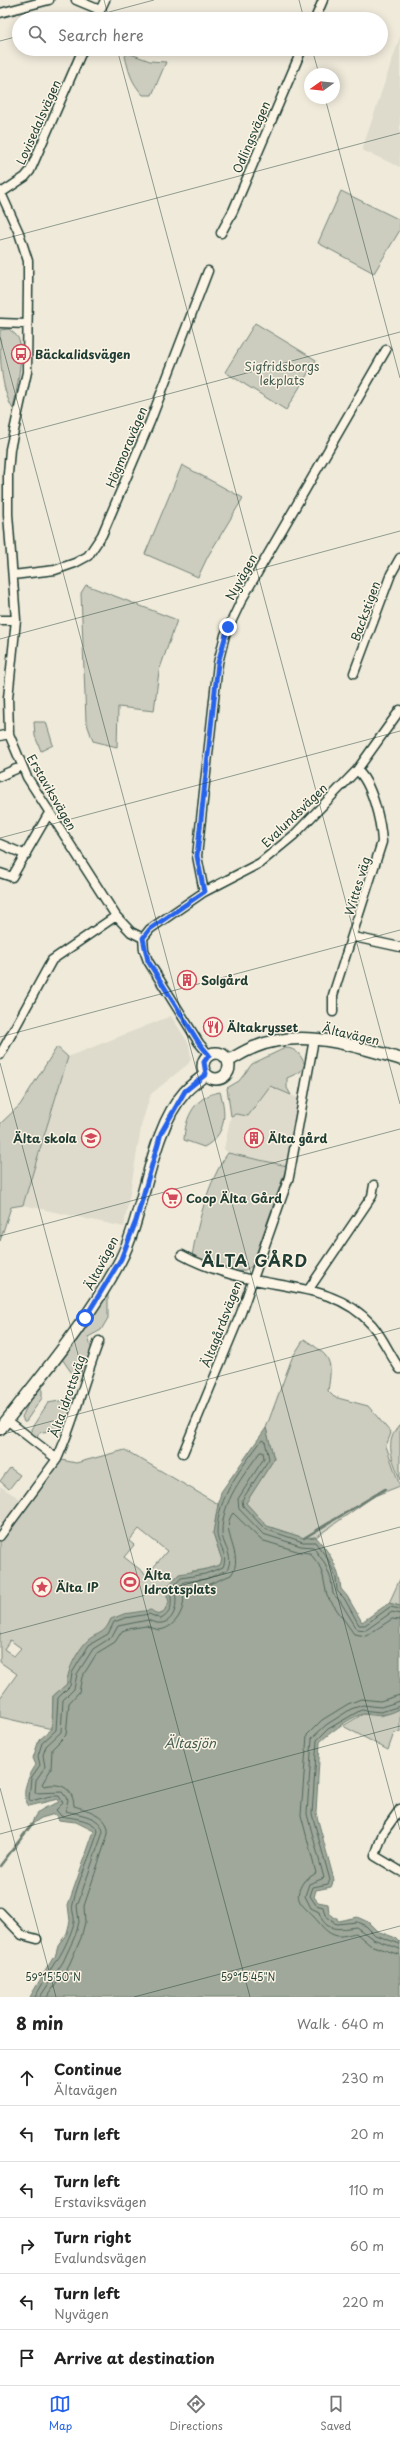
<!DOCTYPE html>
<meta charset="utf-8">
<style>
body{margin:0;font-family:"Playpen Sans",sans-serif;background:#f6f6f6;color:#222}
.compass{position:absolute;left:304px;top:68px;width:36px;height:36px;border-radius:50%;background:#fff;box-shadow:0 2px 10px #0003;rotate:255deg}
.stop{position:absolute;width:12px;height:12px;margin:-9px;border:3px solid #2563eb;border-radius:50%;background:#fff}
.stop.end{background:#2563eb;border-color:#fff;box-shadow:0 1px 4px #0008}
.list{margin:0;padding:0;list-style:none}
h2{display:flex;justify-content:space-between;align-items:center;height:52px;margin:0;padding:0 16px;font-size:17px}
h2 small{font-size:13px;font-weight:400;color:#767676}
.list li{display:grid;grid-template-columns:26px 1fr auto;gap:12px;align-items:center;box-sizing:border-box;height:56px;padding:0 16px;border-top:1px solid #e0e0e0}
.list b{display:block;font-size:15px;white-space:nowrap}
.list p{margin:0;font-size:13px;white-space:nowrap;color:#767676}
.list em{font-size:13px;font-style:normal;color:#767676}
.icon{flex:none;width:22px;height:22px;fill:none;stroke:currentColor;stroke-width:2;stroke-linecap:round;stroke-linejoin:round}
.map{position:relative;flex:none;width:400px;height:1997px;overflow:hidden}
.search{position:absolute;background:#fff;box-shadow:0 2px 10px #0003;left:12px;right:12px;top:12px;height:44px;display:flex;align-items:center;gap:10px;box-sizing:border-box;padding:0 14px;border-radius:22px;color:#767676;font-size:15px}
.sheet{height:388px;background:#fff}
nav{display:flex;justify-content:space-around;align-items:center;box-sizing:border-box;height:56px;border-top:1px solid #e0e0e0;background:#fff;font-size:11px;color:#767676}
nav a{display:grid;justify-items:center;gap:2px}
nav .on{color:#2563eb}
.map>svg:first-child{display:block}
</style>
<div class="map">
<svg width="400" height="1997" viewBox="0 0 400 1997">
<rect width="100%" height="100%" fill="#efeada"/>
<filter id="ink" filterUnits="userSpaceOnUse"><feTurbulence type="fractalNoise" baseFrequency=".025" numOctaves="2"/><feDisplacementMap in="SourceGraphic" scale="8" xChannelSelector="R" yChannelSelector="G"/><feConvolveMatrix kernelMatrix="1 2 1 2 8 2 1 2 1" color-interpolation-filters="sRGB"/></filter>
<g filter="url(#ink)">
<path fill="#dedbcc" d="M 400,37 L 400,167 L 362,150 Z
M 171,1016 L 189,1044 L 191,1059 L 188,1064 L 151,1094 L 142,1122 L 124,1227 L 23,1205 L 68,1057 Z
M 270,1086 L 300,1099 L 287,1166 L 228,1153 L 224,1149 L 231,1116 L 255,1109 Z
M 0,1486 L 23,1501 L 0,1531 Z"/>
<path fill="#cccdbf" stroke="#76857a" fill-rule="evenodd" d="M 128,53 L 150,61 L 166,62 L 152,95 L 143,95 C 131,82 129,72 125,56 Z
M 341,191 L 400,220 L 400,230 L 374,273 L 318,243 Z
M 255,323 L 316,360 L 286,410 L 225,372 Z
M 9,329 C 12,332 16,334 18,338 C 25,350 16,394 13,409 C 0,388 0,354 0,330 Z
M 182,465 L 243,498 L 208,556 L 198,577 L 145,554 Z
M 86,585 L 177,620 L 159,671 L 154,711 L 118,707 L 117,747 L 93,741 L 86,721 L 81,593 Z
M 34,722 L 46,722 L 53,745 L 41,751 L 35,736 Z
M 57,1047 L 68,1057 L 23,1205 L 11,1207 L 0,1241 L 0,1124 L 20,1105 Z
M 285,1048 C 296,1048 301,1055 305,1065 L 300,1072 L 287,1078 L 287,1088 L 291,1095 L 270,1086 L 248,1116 L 236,1114 L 231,1116 L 227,1088 L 239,1081 L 252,1064 Z
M 220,1092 C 227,1114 226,1135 204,1147 L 184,1140 C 185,1117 195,1096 220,1092 Z
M 228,1153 L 287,1166 L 252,1266 C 235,1280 210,1263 192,1256 C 198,1222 208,1181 228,1153 Z
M 108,1294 L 108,1318 L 101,1330 L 88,1337 L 92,1350 L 91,1354 L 76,1379 L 62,1359 Z
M 304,1339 C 331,1357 333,1359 328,1391 L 334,1397 L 368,1406 L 391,1433 L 386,1446 L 400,1486 L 374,1496 L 316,1537 L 304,1538 L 267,1526 L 245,1503 L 274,1459 L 266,1428 L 292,1358 Z
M 54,1368 L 42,1388 L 42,1398 L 26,1421 L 24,1421 L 22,1417 L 32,1396 Z
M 70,1393 L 75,1395 L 65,1427 L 39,1433 L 37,1437 L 32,1434 L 31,1429 L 48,1403 L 65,1400 Z
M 400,1425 L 400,1480 C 393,1459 383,1442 400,1425 Z
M 125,1450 L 218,1504 L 213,1533 L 222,1560 L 220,1565 L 203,1570 L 192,1571 L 163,1613 L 158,1615 L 111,1619 L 106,1630 L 87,1642 L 67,1679 L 67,1684 L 53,1696 L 52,1729 L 0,1717 L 0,1698 L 17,1674 L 0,1662 L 0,1539 L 57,1459 L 76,1463 ZM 139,1529 L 167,1551 L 147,1575 L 124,1557 L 134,1545 L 129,1541 ZM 10,1640 L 21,1648 L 14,1656 L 4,1649 Z
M 10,1468 L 20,1475 L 9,1489 L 0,1481 Z
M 400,1579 L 400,1606 L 389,1603 Z
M 400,1709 L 400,1732 L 394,1733 L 388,1750 L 343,1726 L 363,1714 L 381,1716 Z"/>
<path fill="#9fa89a" stroke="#6c7d71" d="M 266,1428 L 274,1459 L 246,1503 L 267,1526 L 304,1538 L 316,1537 C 330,1553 339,1568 341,1589 L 347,1596 L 362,1622 L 389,1603 L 400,1606 L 400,1709 C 382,1718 381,1713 364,1714 C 353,1715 328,1734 320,1742 L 316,1813 L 334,1880 L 331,1887 L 316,1890 L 314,1897 L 318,1902 L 328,1904 L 329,1913 L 339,1921 L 357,1917 L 368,1922 L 377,1931 L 396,1938 L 400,1942 L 400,1997 L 30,1997 L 53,1958 L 55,1957 L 58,1946 L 67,1933 L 70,1921 L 68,1905 L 94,1831 L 76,1822 L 59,1820 L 55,1814 L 41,1818 L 32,1824 C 35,1809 46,1808 59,1802 L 58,1799 L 29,1806 C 19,1794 29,1775 36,1765 L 33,1758 L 39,1740 L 52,1729 L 53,1696 L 67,1684 C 67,1670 77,1652 86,1642 C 97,1631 103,1637 111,1619 L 124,1614 L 151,1610 L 158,1615 L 163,1613 L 169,1602 L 165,1589 L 179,1574 L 203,1570 L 220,1565 L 222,1560 L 213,1533 L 221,1492 Z"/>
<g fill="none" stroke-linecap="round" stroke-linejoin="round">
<path stroke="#52685d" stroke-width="1" d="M 400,1695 L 380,1701 L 361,1699 L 348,1704 L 322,1720 L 307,1735 L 301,1815 L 316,1873 L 304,1881 C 291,1900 303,1905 314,1917 C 320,1923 325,1932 334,1935 C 341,1938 349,1934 356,1933 L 370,1945 L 400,1955
M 400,1701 L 381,1707 L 363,1705 L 351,1709 L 326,1725 L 312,1738 L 307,1814 L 324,1878 L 309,1884 L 305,1896 L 311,1908 L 319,1912 C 325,1933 340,1929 356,1927 L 373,1939 L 400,1949
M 400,1706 L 381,1712 L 361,1710 L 328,1729 L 317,1740 L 312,1814 L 330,1880 L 328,1884 L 313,1887 L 310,1896 L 316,1905 L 323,1907 L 325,1915 L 336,1924 L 357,1922 L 366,1926 L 375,1935 L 400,1944
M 35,1997 L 55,1962 C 60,1959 73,1930 74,1922 C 75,1916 71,1910 73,1904 C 78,1879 91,1856 98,1831 C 94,1819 71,1818 61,1816 L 56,1810 L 63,1803 L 59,1796 L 50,1796 L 31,1801 L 29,1799 L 31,1778 L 40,1765 L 38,1756 L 42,1743 L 56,1730 L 58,1698 L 70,1686 L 72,1673 L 89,1645 L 108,1634 L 114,1622 L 125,1618 L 149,1614 L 161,1619 C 173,1612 172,1602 170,1590 L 181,1578 L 205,1574 L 223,1567 C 229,1554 217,1545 217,1532 C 217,1497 242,1467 262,1440 L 265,1441 L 269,1459 L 242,1500 L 243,1506 L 265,1529 L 303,1542 L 315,1542 L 328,1559 L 336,1578 L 337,1591 L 344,1598 L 359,1625 L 365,1625 L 390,1607 L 400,1609
M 40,1997 L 63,1962 L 75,1936 L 79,1922 L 77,1906 L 103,1832 C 102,1816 77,1814 65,1811 L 68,1800 L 62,1792 L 35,1793 L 36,1780 L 45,1767 L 43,1755 L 46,1746 L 61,1732 L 63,1700 L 74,1689 L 77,1674 L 93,1649 L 112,1637 L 118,1626 L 148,1620 C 170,1631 179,1611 175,1592 L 184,1582 L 206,1579 L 227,1570 C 235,1555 222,1546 222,1532 C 222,1501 243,1476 260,1452 L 263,1452 L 264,1458 L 238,1499 L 239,1509 L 263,1534 L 301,1546 L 313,1547 L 324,1562 L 331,1579 L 333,1594 L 340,1601 L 357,1629 L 366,1630 L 392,1612 L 400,1614
M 47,1997 L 69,1965 L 81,1938 L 85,1922 L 84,1906 L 108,1834 C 110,1816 88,1810 74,1806 C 73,1788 61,1782 44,1786 L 42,1784 L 51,1769 L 52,1749 L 66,1735 L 69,1703 L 79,1692 L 82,1677 L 97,1653 L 115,1642 L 122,1631 L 128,1629 L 146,1626 L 159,1630 C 171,1629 181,1617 183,1605 C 185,1596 181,1594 187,1587 L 207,1585 L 231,1575 C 246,1555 218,1532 233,1513 L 261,1540 L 300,1552 L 310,1553 L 319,1565 L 323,1576 L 327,1596 L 354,1634 L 366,1636 L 392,1619 L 400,1620"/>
<path stroke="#6c7d71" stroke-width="2.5" d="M 304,1538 L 385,1489
M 0,1866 L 32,1824"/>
<g stroke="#1f3d34" stroke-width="11">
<path id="minor" d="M 76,0 L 100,10
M 0,13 L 49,0
M 96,19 L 105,0
M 315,19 L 323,0
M 0,191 L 19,233 L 28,261 L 28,286 L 27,372 L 10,449 L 8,474 L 8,514 L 16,620 L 8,698 L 9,734 L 27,777 L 116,916 L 131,932 L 143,938
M 1,193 L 25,177 L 30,171 L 83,49
M 221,233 L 233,211 L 302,49
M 0,323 L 27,324
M 13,575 L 55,570 L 75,563 L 88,556 L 102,535 L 150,422 L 208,271
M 0,620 L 16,620
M 354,673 L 391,574 L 400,558
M 0,736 L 9,734
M 0,776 L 16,769
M 0,844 L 26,855
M 0,873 L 12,877 L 49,813
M 204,892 L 197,856 L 218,663 L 225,635 L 241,601 L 386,350
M 354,937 L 400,947
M 143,938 L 150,929 L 204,892 L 260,863 L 294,835 L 357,770 L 400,710
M 143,938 L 144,950 L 148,961 L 199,1043 L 209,1055
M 333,1012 L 333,995 L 382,842 C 381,822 372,783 357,770
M 0,1055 L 52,960 L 116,916
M 182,1255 C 198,1264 216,1270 233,1275 C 281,1289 336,1284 372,1325 C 383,1338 390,1355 400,1369
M 309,1289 L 372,1196 L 374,1185
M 183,1453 L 241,1313 L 289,1177 L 314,1039
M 57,1459 C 74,1422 84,1380 99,1341
M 0,1536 L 57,1459 L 7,1420
M 400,1809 L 383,1833 L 375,1856 L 400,1871
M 0,1912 L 22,1935 L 37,1939"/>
</g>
<g stroke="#1f3d34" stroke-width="14">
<path id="major" d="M203 1066a13 13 0 1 1 26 0a13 13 0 1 1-26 0Z
M 228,1061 C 237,1056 246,1050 255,1047 C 302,1028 354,1045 400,1059
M 0,1429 C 42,1375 88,1321 120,1261 C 146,1211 149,1132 185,1092 C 191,1085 199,1080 206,1074"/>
</g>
<use href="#minor" stroke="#fcf5e5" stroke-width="8"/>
<use href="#major" stroke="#fcf5e5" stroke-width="11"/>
</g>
</g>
<g fill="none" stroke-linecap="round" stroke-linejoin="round" filter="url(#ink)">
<path stroke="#2563eb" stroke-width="5" d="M 85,1318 L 121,1259 L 136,1221 L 161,1133 L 185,1091 L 206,1074 L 204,1062 L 209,1055 L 199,1043 L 148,961 L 143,938 L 150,929 L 204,892 L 197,856 L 218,663 L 228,627"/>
</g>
<path fill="none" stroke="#1f3d34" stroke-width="1" stroke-opacity="0.45" d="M 104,0 L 109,19M 299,0 L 304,19M 83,19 L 154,0M 0,41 L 19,36M 117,49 L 400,1104M 312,49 L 319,74M 325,98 L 400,378M 0,240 L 400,133M 0,337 L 400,1830M 0,439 L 400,332M 0,639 L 400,531M 0,838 L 400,731M 0,1037 L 400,930M 0,1063 L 250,1997M 0,1236 L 400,1129M 0,1435 L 400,1328M 0,1634 L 400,1527M 0,1788 L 56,1997M 0,1834 L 400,1726M 134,1997 L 400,1926"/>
<defs>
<g id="bus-ring" transform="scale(1)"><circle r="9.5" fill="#fcf5e5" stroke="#d1495b" stroke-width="1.5"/><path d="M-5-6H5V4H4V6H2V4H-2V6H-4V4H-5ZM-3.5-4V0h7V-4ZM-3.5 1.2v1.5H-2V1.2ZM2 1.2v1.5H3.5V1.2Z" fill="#d1495b"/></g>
<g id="building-ring" transform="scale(1)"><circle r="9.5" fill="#fcf5e5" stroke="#d1495b" stroke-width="1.5"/><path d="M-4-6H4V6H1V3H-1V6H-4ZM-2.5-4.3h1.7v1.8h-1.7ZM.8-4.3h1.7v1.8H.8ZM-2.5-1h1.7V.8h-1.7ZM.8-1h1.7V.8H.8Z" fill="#d1495b"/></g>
<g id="restaurant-ring" transform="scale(1)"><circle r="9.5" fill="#fcf5e5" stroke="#d1495b" stroke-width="1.5"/><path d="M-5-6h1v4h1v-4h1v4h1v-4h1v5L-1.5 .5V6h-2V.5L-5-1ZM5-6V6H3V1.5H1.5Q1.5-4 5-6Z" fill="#d1495b"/></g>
<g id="school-ring" transform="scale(1)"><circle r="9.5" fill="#fcf5e5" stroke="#d1495b" stroke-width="1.5"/><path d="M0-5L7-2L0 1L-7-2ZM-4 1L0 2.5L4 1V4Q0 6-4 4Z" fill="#d1495b"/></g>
<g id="supermarket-ring" transform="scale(1)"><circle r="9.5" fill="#fcf5e5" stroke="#d1495b" stroke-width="1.5"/><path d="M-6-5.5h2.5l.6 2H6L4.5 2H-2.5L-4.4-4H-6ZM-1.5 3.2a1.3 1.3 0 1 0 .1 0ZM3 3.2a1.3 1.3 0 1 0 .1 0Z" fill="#d1495b"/></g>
<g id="stadium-ring" transform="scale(1)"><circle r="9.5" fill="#fcf5e5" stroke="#d1495b" stroke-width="1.5"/><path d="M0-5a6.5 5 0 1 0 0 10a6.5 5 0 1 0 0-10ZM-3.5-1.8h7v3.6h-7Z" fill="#d1495b"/></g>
<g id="sight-ring" transform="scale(1)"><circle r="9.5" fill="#fcf5e5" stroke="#d1495b" stroke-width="1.5"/><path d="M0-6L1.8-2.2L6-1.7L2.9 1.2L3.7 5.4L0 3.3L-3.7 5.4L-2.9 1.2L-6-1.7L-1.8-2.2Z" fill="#d1495b"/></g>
</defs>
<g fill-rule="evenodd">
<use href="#bus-ring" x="21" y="354"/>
<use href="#building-ring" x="187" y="980"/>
<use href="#restaurant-ring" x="213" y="1027"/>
<use href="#school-ring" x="91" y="1138"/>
<use href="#building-ring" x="254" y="1138"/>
<use href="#supermarket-ring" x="172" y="1198"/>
<use href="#stadium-ring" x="130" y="1582"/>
<use href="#sight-ring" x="42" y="1587"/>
</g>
<g text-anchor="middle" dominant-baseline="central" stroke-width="3" stroke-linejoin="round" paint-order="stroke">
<g font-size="12" fill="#1f3d34" stroke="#fcf5e5">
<text transform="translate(38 122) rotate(-66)">Lovisedalsvägen</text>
<text transform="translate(251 137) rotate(-67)">Odlingsvägen</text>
<text transform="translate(126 447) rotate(-67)">Högmoravägen</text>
<text transform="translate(241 577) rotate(-61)">Nyvägen</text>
<text transform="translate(365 611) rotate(-70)">Backstigen</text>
<text transform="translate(52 792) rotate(60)">Erstaviksvägen</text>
<text transform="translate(294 815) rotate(-44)">Evalundsvägen</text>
<text transform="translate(357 886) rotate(-73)">Wittes väg</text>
<text transform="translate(351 1034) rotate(13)">Ältavägen</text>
<text transform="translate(101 1263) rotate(-63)">Ältavägen</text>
<text transform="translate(221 1324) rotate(-69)">Ältagårdsvägen</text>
<text transform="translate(67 1396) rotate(-71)">Älta idrottsväg</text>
</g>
<g font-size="12" font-weight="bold" fill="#1f3d34" stroke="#fcf5e5" text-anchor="start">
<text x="35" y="354">Bäckalidsvägen</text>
<text x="201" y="980">Solgård</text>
<text x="227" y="1027">Ältakrysset</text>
<text x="77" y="1138" text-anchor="end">Älta skola</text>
<text x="268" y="1138">Älta gård</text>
<text x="186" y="1198">Coop Älta Gård</text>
<text x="144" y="1575">Älta<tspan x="144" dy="14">Idrottsplats</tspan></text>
<text x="56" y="1587">Älta IP</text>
</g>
<g font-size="12" fill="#425a50" stroke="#fcf5e5">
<text x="282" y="366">Sigfridsborgs<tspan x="282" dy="14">lekplats</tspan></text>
</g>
<g font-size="13" font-style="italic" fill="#455d53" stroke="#fcf5e5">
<text x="190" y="1742">Ältasjön</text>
</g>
<g font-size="16" font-weight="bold" letter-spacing="1" fill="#1f3d34" stroke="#fcf5e5">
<text x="255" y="1260">ÄLTA GÅRD</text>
</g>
</g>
<g font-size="10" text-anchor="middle" fill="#1f3d34" stroke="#fcf5e5" stroke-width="3" stroke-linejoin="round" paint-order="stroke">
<text x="53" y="1981">59°15'50"N</text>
<text x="248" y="1981">59°15'45"N</text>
</g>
</svg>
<svg class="compass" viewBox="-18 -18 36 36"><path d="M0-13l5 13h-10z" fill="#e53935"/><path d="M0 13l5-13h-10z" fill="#767676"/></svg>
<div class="stop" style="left:85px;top:1318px"></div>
<div class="stop end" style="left:228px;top:627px"></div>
<div class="search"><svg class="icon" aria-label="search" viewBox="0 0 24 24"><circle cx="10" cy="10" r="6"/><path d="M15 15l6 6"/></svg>Search here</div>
</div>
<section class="sheet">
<h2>8 min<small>Walk · 640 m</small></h2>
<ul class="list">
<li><svg class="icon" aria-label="ahead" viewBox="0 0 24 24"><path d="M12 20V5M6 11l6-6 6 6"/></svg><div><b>Continue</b><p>Ältavägen</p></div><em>230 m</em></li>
<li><svg class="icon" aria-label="left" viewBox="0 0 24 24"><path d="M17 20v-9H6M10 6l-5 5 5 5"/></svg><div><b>Turn left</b></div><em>20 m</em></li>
<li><svg class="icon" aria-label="left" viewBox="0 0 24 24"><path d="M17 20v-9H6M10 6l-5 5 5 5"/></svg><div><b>Turn left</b><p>Erstaviksvägen</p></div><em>110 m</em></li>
<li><svg class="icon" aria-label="right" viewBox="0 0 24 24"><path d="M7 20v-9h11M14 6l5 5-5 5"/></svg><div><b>Turn right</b><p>Evalundsvägen</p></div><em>60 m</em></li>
<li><svg class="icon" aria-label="left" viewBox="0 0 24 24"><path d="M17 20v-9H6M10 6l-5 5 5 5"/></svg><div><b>Turn left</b><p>Nyvägen</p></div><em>220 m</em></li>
<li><svg class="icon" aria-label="arrive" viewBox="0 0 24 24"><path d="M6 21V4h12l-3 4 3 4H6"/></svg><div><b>Arrive at destination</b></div></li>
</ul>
</section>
<nav>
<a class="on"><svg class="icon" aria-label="map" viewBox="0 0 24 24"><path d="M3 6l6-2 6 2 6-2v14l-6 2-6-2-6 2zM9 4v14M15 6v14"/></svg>Map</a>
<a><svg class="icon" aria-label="directions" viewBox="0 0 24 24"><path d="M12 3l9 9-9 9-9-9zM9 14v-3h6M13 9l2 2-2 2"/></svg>Directions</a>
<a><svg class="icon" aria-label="saved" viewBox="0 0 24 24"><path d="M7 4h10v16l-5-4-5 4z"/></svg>Saved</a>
</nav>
